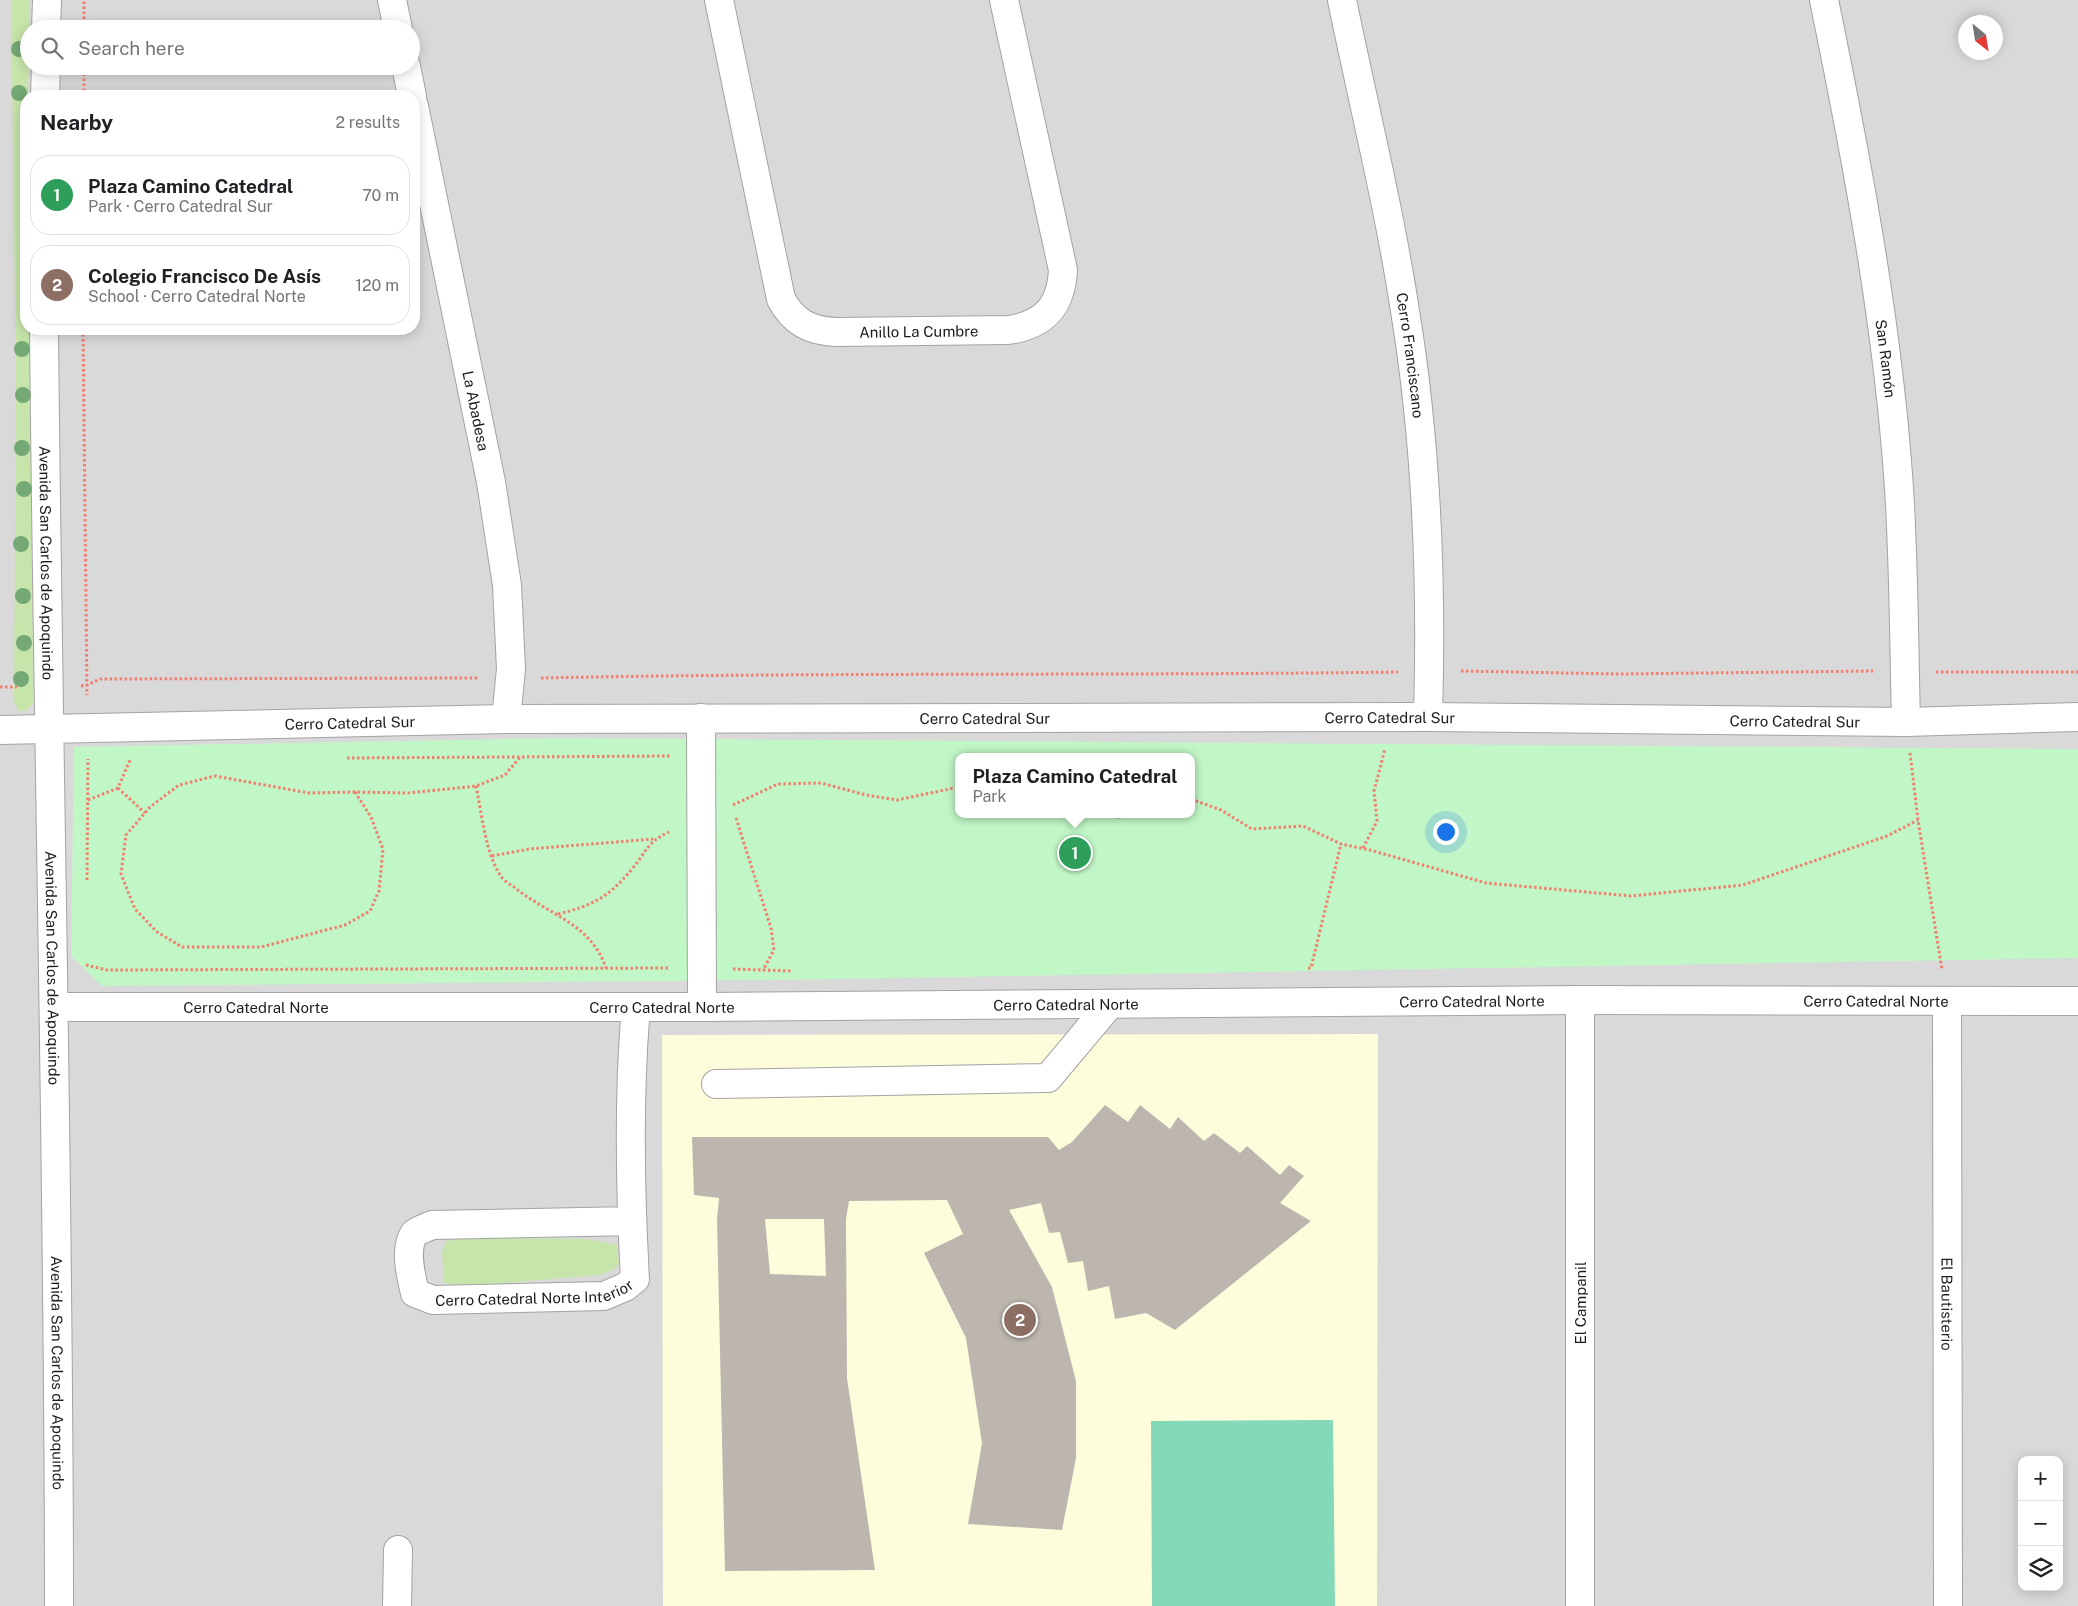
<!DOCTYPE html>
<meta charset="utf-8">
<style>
body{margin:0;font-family:"Public Sans",sans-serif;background:#f2f2f2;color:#202124}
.controls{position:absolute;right:15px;bottom:15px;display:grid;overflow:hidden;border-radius:10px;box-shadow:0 2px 12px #0003}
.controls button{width:45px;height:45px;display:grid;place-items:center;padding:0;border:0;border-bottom:1px solid #e0e0e0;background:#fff;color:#202124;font:25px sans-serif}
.compass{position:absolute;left:1958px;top:15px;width:45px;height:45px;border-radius:50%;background:#fff;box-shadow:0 2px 12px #0003;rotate:150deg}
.you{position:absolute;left:1445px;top:831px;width:18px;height:18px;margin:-12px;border:4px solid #fff;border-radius:50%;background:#1a73e8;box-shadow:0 0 0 8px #1a73e833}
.badge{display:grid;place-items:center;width:32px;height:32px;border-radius:50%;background:#1a73e8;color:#fff;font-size:16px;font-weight:700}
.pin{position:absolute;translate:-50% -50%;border:2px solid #fff;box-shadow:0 1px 5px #0006}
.popup{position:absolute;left:955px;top:753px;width:240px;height:65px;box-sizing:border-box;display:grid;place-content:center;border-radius:10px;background:#fff;filter:drop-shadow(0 1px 4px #0005);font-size:16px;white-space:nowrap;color:#757577}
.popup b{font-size:19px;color:#202124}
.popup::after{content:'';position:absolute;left:50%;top:100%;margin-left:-10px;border:10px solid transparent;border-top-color:#fff}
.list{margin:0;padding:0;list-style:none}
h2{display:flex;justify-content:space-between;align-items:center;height:65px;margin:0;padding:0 20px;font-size:21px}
h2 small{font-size:16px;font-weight:400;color:#757577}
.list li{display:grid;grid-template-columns:32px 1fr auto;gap:15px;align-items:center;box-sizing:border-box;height:80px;margin:0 10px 10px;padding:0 10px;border:1px solid #e0e0e0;border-radius:20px}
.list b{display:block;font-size:19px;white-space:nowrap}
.list p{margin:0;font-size:16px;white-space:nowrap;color:#757577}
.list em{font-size:16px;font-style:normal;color:#757577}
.icon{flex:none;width:28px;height:28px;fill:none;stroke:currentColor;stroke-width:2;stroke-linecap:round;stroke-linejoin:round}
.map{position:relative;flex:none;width:2078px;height:1606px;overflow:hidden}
.search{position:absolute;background:#fff;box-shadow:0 2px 12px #0003;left:20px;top:20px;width:400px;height:55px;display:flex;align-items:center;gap:12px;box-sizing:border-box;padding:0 18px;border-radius:28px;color:#757577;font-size:19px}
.panel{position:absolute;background:#fff;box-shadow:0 2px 12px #0003;left:20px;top:90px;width:400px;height:245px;border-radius:20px}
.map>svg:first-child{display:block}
</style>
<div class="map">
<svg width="2078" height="1606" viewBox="0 0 2078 1606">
<rect width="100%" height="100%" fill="#edeae3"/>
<path fill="#dad9d9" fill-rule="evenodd" d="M 0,0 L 2078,0 L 2078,1606 L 0,1606 ZM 1966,22 L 1996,22 L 1996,52 L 1966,52 ZM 29,29 L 411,29 L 411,66 L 29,66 ZM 26,96 L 414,96 L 414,329 L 26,329 ZM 959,757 L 1191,757 L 1191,814 L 959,814 ZM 2022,1460 L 2059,1460 L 2059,1587 L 2022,1587 Z"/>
<path fill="#fdfddc" d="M 1378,1034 L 1377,1606 L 663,1606 L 662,1035 Z"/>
<path fill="#c7e5aa" d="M 11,0 L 30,0 L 28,96 L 26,96 L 26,329 L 31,329 L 33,704 L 26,711 L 19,711 L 14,702 L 16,373 Z
M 457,1238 L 586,1239 L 617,1245 L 619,1264 L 613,1270 L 599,1275 L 456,1287 L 444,1282 L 442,1251 L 446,1242 Z"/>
<path fill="#c1f6c6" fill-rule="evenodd" d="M 558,738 L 2078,749 L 2078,958 L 778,980 L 102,986 L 71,956 L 74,747 ZM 959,757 L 1191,757 L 1191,814 L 959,814 Z"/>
<path fill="#84d9b9" d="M 1333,1420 L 1335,1606 L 1152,1606 L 1151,1421 Z"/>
<path fill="#bdb6af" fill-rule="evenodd" d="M 1105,1105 L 1128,1122 L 1140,1105 L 1170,1129 L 1178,1117 L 1204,1141 L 1214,1133 L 1240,1153 L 1247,1146 L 1280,1175 L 1289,1165 L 1304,1176 L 1280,1203 L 1311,1221 L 1175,1330 L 1146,1313 L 1115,1319 L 1109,1286 L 1088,1291 L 1083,1261 L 1068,1263 L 1060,1232 L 1049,1233 L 1041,1203 L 1009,1210 L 1052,1287 L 1076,1381 L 1076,1458 L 1062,1530 L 968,1524 L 982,1443 L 966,1338 L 924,1253 L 963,1234 L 947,1200 L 849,1201 L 846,1219 L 847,1378 L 875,1570 L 725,1571 L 717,1219 L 719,1198 L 694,1195 L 692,1137 L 1048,1137 L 1059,1150 L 1072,1142 ZM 765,1219 L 824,1219 L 826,1276 L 770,1274 Z"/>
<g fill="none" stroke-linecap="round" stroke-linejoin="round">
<g stroke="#a3a3a3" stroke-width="30">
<g id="minor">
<path d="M 392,0 L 398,29"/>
<path id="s1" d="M 719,0 L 781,299 C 793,322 810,331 836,332 L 1008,330 C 1044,325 1061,307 1063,270 L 1004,0"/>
<path id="s2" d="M 1342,0 C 1363,103 1389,206 1405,311 C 1427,445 1432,581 1428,717"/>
<path id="s3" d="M 1824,0 C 1857,161 1888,324 1899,488 C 1904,566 1904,644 1906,722"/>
<path d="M 46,29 L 47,0"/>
<path d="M 406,66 L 412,96"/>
<path d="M 45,96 L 46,66"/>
<path id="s4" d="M 414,106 L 491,482 L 507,585 L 511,669 L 506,719"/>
<path id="s5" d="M 44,329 C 48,755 59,1180 59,1606"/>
<path d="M 701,718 L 702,1007"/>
<path id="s6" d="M 0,730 L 506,719 L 1428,717 L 1906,722 L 2078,717"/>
<path d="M 1580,1000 L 1580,1606"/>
<path id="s7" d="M 1947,1002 L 1948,1606"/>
<path id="s8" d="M 54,1007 L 702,1007 L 1580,1000 L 2078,1001"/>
<path d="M 716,1084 L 1048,1078 L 1110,1004"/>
<path id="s9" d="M 632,1221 L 432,1225 C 426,1228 418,1230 414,1234 C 404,1249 411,1276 415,1293 L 433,1300 L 604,1296 L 625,1287 L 635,1279 C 630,1189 628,1097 636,1007"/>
<path d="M 397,1606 L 398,1550"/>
</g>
</g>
<path stroke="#f27e6f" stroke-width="3" stroke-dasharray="2.5 2.5" stroke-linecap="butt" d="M 84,29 L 84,0
M 84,96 L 84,66
M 83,329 L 87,695
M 1461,671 L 1619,674 L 1873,671
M 1936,672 L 2078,672
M 541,678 C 827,672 1112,676 1398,672
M 81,686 L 87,685 L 100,679 L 478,678
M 0,687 L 17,687
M 1910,753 L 1918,820 L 1942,970
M 347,758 L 670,756
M 476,786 C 482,815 485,850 500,875 C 503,880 509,884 514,887 C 548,915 591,923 606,968
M 118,788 L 145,813
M 355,792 L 371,817 L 383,849 L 379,891 L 370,911 L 345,925 L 261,947 L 182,947 L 157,932 L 135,909 L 121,874 L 126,835 L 150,807 L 179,785 L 215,776 L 309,793 L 355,792 L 408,793 L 476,786 L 505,775 L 521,756
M 1191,799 L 1221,810 L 1252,829 L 1303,826 L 1341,844 L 1370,850 L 1486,883 L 1631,896 L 1743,885 L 1887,836 L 1918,820
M 88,800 L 118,788 L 130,760
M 733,805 L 778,784 L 821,783 L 866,795 L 897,800 L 959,787
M 1088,814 L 1120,817 L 1128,814
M 736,818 L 771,928 L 774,950 L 763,970
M 1363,848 L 1377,821 L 1374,791 L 1385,749
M 492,856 L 529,849 L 653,839
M 87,880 L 88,759
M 558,914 C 592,906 609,897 632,869 C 647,851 647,842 669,832
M 86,965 L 107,970 L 670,968
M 1308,968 L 1311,968 L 1341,844
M 733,969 L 792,971"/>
<use href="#minor" stroke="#fff" stroke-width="28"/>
</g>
<g fill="#74a975">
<circle cx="19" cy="49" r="8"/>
<circle cx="19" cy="93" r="8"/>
<circle cx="22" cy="349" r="8"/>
<circle cx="23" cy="395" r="8"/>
<circle cx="22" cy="448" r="8"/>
<circle cx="24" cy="489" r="8"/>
<circle cx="21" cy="544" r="8"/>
<circle cx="23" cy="596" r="8"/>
<circle cx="24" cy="643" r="8"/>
<circle cx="21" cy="679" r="8"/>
</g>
<g text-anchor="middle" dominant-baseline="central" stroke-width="4" stroke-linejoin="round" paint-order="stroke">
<g font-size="15" fill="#1c1c1c" stroke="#fff">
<text stroke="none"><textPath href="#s1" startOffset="456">Anillo La Cumbre</textPath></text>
<text stroke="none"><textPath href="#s2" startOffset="362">Cerro Franciscano</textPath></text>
<text stroke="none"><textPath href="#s3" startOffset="364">San Ramón</textPath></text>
<text stroke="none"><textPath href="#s4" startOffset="311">La Abadesa</textPath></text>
<text stroke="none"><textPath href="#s5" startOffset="234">Avenida San Carlos de Apoquindo</textPath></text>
<text stroke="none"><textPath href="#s6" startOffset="1390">Cerro Catedral Sur</textPath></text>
<text stroke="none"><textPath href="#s6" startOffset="985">Cerro Catedral Sur</textPath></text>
<text stroke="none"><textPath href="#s6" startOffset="1795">Cerro Catedral Sur</textPath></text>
<text stroke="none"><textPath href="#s6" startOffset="350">Cerro Catedral Sur</textPath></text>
<text stroke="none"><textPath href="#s5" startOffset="639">Avenida San Carlos de Apoquindo</textPath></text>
<text stroke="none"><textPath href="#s8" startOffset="1418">Cerro Catedral Norte</textPath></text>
<text stroke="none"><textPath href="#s8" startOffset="1822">Cerro Catedral Norte</textPath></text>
<text stroke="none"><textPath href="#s8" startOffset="1012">Cerro Catedral Norte</textPath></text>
<text stroke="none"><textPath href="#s8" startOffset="202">Cerro Catedral Norte</textPath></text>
<text stroke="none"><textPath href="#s8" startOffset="608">Cerro Catedral Norte</textPath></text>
<text stroke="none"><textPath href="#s9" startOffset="402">Cerro Catedral Norte Interior</textPath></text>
<text transform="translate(1580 1303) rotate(-90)">El Campanil</text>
<text stroke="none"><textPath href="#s7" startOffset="302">El Bautisterio</textPath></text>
<text stroke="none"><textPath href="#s5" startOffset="1044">Avenida San Carlos de Apoquindo</textPath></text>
</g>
</g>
</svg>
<div class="controls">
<button>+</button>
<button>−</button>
<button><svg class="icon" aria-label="layers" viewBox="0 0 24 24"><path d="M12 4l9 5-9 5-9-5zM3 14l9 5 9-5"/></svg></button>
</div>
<svg class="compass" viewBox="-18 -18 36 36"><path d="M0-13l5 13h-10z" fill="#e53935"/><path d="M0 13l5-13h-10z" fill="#757577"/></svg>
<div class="you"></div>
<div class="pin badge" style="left:1075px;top:853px;background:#2e9e5b">1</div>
<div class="popup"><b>Plaza Camino Catedral</b>Park</div>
<div class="pin badge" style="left:1020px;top:1320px;background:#8d6e63">2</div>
<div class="search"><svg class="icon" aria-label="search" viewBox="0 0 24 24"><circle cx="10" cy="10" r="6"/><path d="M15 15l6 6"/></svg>Search here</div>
<section class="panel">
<h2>Nearby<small>2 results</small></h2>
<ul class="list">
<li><span class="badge" style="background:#2e9e5b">1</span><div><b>Plaza Camino Catedral</b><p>Park · Cerro Catedral Sur</p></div><em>70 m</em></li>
<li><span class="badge" style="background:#8d6e63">2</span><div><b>Colegio Francisco De Asís</b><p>School · Cerro Catedral Norte</p></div><em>120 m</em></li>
</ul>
</section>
</div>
